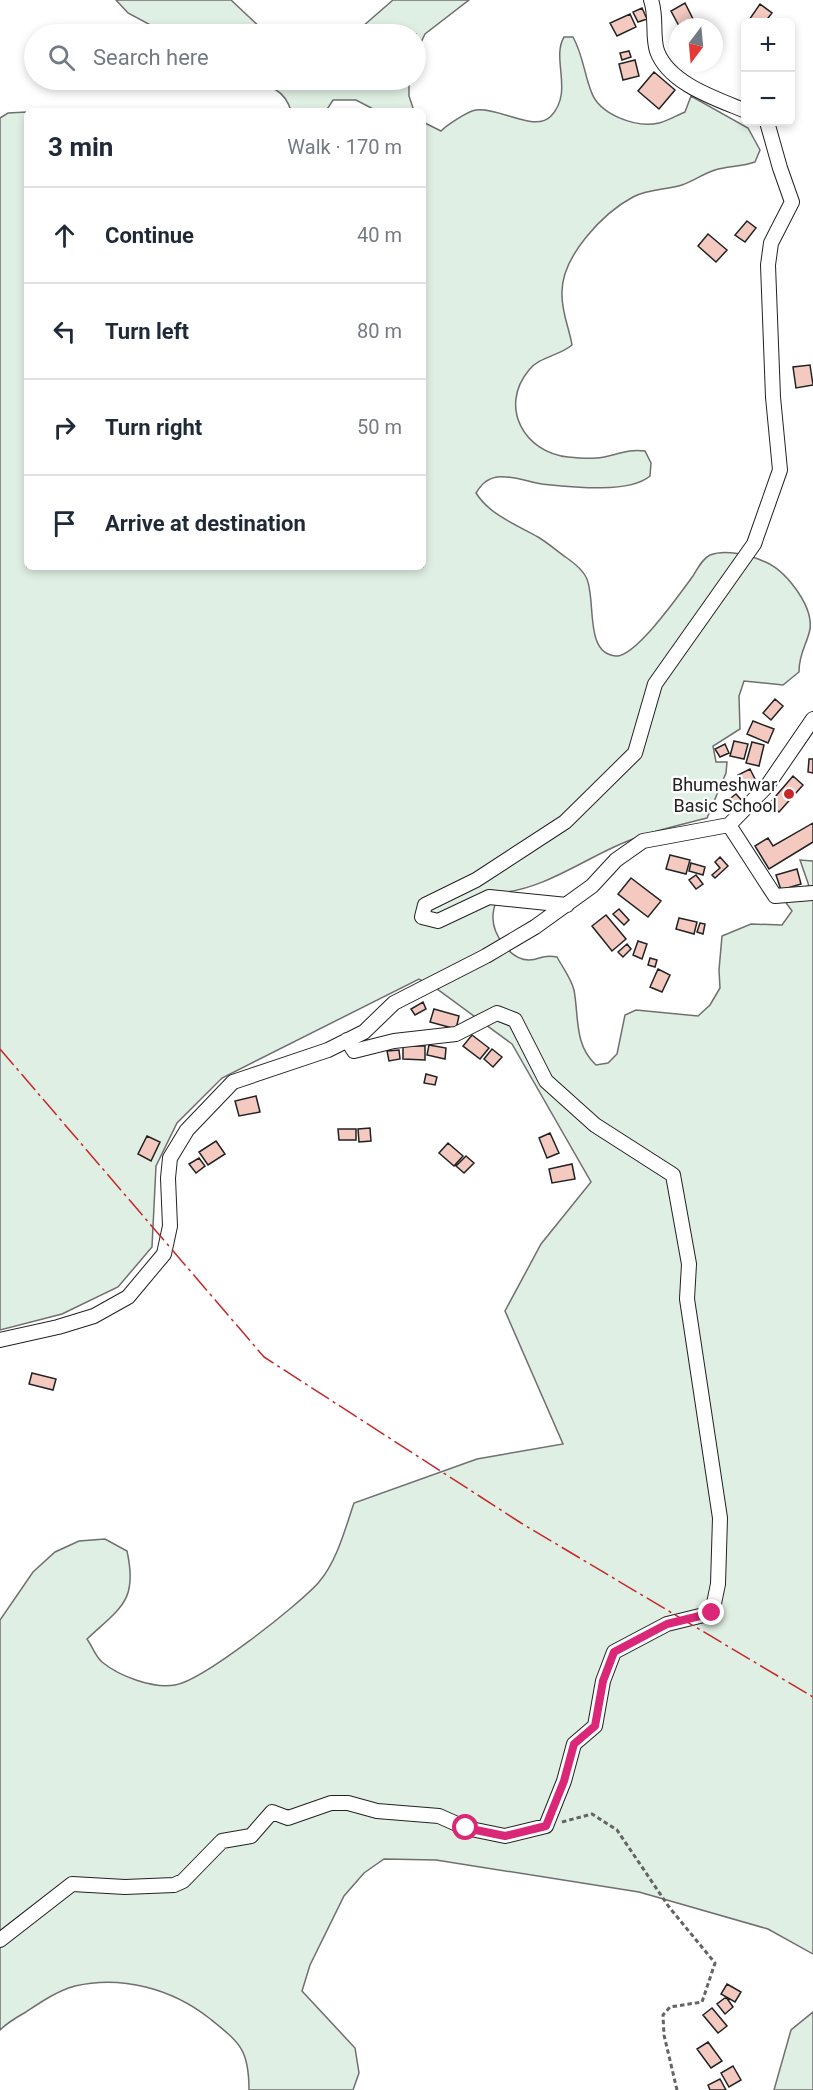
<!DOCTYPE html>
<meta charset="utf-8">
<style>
body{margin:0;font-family:Roboto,sans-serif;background:#f6f6f7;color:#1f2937}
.controls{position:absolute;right:18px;top:18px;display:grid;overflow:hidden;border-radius:9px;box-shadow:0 3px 9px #0003}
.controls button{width:54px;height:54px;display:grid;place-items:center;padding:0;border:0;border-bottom:2px solid #e0e1e3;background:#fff;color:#1f2937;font:30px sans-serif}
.compass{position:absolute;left:669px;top:18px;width:54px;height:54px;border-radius:50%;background:#fff;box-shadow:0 3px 9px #0003;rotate:196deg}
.stop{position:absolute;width:18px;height:18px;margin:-14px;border:4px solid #db2777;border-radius:50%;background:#fff}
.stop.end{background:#db2777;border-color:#fff;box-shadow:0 2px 6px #0008}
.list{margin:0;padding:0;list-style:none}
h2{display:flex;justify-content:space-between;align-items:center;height:78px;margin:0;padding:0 24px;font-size:26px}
h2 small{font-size:20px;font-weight:400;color:#747a83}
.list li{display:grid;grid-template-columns:39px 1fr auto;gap:18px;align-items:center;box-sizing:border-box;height:96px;padding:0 24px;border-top:2px solid #e0e1e3}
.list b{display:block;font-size:22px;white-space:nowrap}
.list em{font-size:20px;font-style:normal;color:#747a83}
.icon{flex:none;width:33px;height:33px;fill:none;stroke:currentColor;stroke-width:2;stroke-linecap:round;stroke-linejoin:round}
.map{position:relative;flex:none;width:813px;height:2090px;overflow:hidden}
.search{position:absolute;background:#fff;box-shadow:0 3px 9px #0003;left:24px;top:24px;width:402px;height:66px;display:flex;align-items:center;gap:15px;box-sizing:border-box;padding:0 21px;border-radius:33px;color:#747a83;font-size:22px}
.panel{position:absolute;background:#fff;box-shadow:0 3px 9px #0003;left:24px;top:108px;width:402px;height:462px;border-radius:9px}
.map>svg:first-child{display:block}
</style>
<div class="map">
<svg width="813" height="2090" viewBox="0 0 813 2090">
<rect width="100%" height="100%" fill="#fff"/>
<path fill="#e0efe3" stroke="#6f6f6f" stroke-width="1.5" d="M 116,0 L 231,0 L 263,30 L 273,34 L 167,34 L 128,13 Z
M 393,0 L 469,0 L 425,34 L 416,53 L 416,34 L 354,34 Z
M 564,37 L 573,37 C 583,55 584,73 591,91 C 599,115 636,128 659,123 C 668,121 677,115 685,112 L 691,96 L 748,128 L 760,150 L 755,162 C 741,167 728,166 715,170 C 703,174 693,181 682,185 C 666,190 648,189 633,197 C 603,213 562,256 562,292 C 561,311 569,327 572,345 C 559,356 539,357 529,370 C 498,407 525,453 568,457 C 577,458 587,459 596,458 C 613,457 627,448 645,451 L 651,463 L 650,476 C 629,494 571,487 542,484 C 527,482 513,475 497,477 C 486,479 481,485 476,493 C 490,515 515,524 538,537 C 548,543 557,551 567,558 C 574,563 582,569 586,577 C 597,597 583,654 616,656 C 636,657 681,592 693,576 C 698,568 702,559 710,555 C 725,549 750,555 763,561 C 785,569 813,605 810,629 C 807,645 799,652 799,672 L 783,685 L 744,681 L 739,696 L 740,729 L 713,746 L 716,762 L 727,762 L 726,773 L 707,818 C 676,826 643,833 614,847 C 577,864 540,890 498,893 C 497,900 493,908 493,916 C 492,934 510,960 529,960 C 541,960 540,954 557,957 C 563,968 571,978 574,990 C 579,1017 574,1045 596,1065 L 608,1063 L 617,1054 L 625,1015 L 636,1010 L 698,1016 L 710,1005 L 720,988 L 719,970 L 722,936 L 751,924 L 782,925 L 792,911 L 779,893 L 809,886 L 800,860 L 813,861 L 813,1954 L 768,1929 L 639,1892 L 436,1860 L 384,1859 L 364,1873 L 344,1896 L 310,1965 L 302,1991 L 355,2048 L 359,2073 L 353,2090 L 249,2090 C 249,2049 240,2043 209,2018 C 172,1989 122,1975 75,1986 C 57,1991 41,2002 26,2012 C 17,2017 7,2023 0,2030 L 0,1620 L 33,1572 L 55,1552 L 79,1541 L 105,1539 L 127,1551 C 138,1601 121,1607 87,1639 C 92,1646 96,1657 102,1662 C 119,1676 153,1689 175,1685 C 202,1681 299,1605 319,1582 C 337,1561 345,1529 354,1503 L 477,1459 L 563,1444 L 505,1311 L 541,1244 L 591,1182 L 512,1044 L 437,989 L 419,979 L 222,1078 L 177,1123 L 156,1166 L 152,1247 L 118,1287 L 62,1314 L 0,1330 L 0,118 L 8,113 L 27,112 L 27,567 L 423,567 L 423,122 L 441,131 C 447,125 468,111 476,110 C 499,107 535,133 551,116 C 574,92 551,59 564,37 Z
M 240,80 L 409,80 L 409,96 L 414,111 L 377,111 L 356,100 L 333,100 L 326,111 L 291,111 C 283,84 263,86 240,80 Z
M 813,2012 L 813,2090 L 774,2090 L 791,2030 Z"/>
<path fill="#f3c9c0" stroke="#222" stroke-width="1.5" d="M 685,3 L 693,19 L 679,26 L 671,11 Z
M 760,4 L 772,13 L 765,22 L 752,22 L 749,20 Z
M 642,8 L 647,19 L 638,22 L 633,12 Z
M 630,14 L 636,27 L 617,36 L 610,23 Z
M 629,51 L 631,57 L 622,60 L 620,53 Z
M 635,60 L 639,76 L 623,80 L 619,64 Z
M 654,72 L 675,90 L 659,109 L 638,91 Z
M 747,221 L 756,228 L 745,242 L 735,235 Z
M 708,234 L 727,250 L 716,262 L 698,246 Z
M 810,365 L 813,385 L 796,388 L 793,367 Z
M 775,699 L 783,706 L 771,720 L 763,713 Z
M 753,721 L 774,729 L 768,743 L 747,734 Z
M 734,741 L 748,744 L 744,759 L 730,756 Z
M 752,742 L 764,745 L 759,766 L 746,763 Z
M 725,744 L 729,753 L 720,757 L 715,749 Z
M 809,759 L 813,759 L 813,773 L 808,772 Z
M 750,769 L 757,783 L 745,789 L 738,775 Z
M 793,776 L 803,785 L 779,812 L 769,804 Z
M 736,794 L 744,803 L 735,810 L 727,801 Z
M 813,823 L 813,842 L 769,869 L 755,846 L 768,838 L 773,846 Z
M 670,855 L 690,860 L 686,874 L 666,869 Z
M 720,857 L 728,866 L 715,878 L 712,875 L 720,868 L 715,862 Z
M 691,863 L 705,867 L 703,875 L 689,871 Z
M 797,869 L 801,884 L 781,890 L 776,875 Z
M 696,875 L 703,884 L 696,889 L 689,880 Z
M 631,878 L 661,901 L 648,917 L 618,894 Z
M 619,909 L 629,920 L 624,925 L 613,914 Z
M 606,915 L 626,939 L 612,951 L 592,926 Z
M 679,918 L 697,922 L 694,934 L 676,929 Z
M 700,923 L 705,924 L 703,934 L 697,932 Z
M 638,941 L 647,944 L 642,959 L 633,955 Z
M 627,944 L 631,949 L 623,957 L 618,952 Z
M 650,958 L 657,960 L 655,967 L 648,965 Z
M 658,969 L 670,975 L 662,992 L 650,987 Z
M 423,1002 L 426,1009 L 415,1015 L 411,1009 Z
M 434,1009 L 459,1016 L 456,1029 L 430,1022 Z
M 472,1035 L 489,1048 L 480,1059 L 463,1046 Z
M 429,1045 L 446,1048 L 445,1059 L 427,1055 Z
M 403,1046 L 425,1046 L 425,1060 L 403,1059 Z
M 492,1049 L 502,1057 L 493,1067 L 484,1059 Z
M 399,1050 L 400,1059 L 389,1061 L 387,1051 Z
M 426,1074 L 437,1077 L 435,1085 L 424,1083 Z
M 256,1096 L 260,1112 L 239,1116 L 235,1101 Z
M 370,1128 L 371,1141 L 359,1142 L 358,1129 Z
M 338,1129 L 356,1129 L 356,1140 L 339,1140 Z
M 550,1133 L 559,1153 L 547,1158 L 539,1138 Z
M 147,1136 L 160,1142 L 151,1161 L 138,1154 Z
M 216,1141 L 225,1154 L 208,1165 L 199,1152 Z
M 448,1143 L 463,1156 L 454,1166 L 439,1153 Z
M 466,1156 L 474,1163 L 464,1173 L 456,1166 Z
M 199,1158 L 205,1166 L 196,1173 L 189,1164 Z
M 572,1164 L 575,1179 L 552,1183 L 549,1169 Z
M 32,1373 L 56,1379 L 53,1390 L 29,1384 Z
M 727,1984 L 741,1992 L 735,2002 L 721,1994 Z
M 726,1997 L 733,2007 L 725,2014 L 717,2004 Z
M 712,2008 L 727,2026 L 718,2033 L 703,2015 Z
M 708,2042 L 722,2061 L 711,2068 L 697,2049 Z
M 733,2066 L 741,2080 L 729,2087 L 721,2073 Z
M 720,2079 L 726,2090 L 710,2090 L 708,2085 Z"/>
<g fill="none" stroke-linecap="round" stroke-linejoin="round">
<g stroke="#222" stroke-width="16">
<path id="minor" d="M 651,0 C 657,17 652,36 657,51 C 669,84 717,99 746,111
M 729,825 L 775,896 L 813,893
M 567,905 L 489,897 L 438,921 L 422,917 L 425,905 L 476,880 L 565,822 L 635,753 L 655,684 L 754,544 L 780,470 L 773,397 L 768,265 L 771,243 L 792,202 L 780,168 L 767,122
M 0,1340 L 58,1327 L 94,1316 L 128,1297 L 164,1254 L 170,1226 L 168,1178 L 170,1158 L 187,1130 L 233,1082 L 328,1050 L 364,1032 L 394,1003 L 486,956 L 535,927 L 592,886 L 616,860 L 643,841 L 729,825 L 767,786 L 813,719
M 0,1940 L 72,1884 L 125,1887 L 174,1885 L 183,1881 L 222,1841 L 251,1836 L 272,1812 L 288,1818 L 331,1803 L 348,1803 L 377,1811 L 439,1816 L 466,1828 L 505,1836 L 546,1826 L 564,1781 L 574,1744 L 595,1726 L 603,1681 L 614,1652 L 667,1624 L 712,1613 L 718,1584 L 720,1518 L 687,1299 L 689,1264 L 673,1175 L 595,1125 L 546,1081 L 515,1020 L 497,1013 L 456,1034 L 394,1041 L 354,1051 L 347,1040"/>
</g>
<path stroke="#646464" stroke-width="3" stroke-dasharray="4.5 3" stroke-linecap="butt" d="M 562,1822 L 592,1814 L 617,1830 L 669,1907 L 715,1963 L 702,2002 L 670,2007 L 663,2015 L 664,2035 L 677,2090"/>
<use href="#minor" stroke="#fff" stroke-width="14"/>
<path stroke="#c62828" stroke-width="1.5" stroke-dasharray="21 4.5 3 4.5" stroke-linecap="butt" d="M 0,1049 L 264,1357 L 521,1523 L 813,1697"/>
</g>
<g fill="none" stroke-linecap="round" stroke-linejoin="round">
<path stroke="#db2777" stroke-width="8" d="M 466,1828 L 505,1836 L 546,1826 L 564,1781 L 574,1744 L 595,1726 L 603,1681 L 614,1652 L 667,1624 L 712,1613"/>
</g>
<circle fill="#c62828" stroke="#fff" stroke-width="2" cx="789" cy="794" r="6"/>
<g text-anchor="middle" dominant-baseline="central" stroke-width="4.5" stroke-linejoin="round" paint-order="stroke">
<g font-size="18" fill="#222" stroke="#fff" text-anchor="end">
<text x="777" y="784">Bhumeshwar<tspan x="777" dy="21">Basic School</tspan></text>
</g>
</g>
</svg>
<div class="controls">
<button>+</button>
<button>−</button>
</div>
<svg class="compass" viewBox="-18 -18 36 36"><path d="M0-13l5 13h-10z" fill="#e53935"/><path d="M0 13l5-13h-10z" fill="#747a83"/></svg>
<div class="stop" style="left:466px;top:1828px"></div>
<div class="stop end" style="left:712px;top:1613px"></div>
<div class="search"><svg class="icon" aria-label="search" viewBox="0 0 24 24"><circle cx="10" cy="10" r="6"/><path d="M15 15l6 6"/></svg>Search here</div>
<section class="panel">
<h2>3 min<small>Walk · 170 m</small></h2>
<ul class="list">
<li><svg class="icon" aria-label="ahead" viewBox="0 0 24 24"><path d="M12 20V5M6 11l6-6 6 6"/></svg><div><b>Continue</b></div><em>40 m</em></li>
<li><svg class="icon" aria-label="left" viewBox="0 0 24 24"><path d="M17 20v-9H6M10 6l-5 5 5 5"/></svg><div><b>Turn left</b></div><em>80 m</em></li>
<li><svg class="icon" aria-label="right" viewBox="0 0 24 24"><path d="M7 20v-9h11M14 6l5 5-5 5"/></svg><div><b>Turn right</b></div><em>50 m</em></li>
<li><svg class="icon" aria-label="arrive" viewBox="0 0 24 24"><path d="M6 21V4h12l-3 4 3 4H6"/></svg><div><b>Arrive at destination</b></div></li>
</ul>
</section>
</div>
